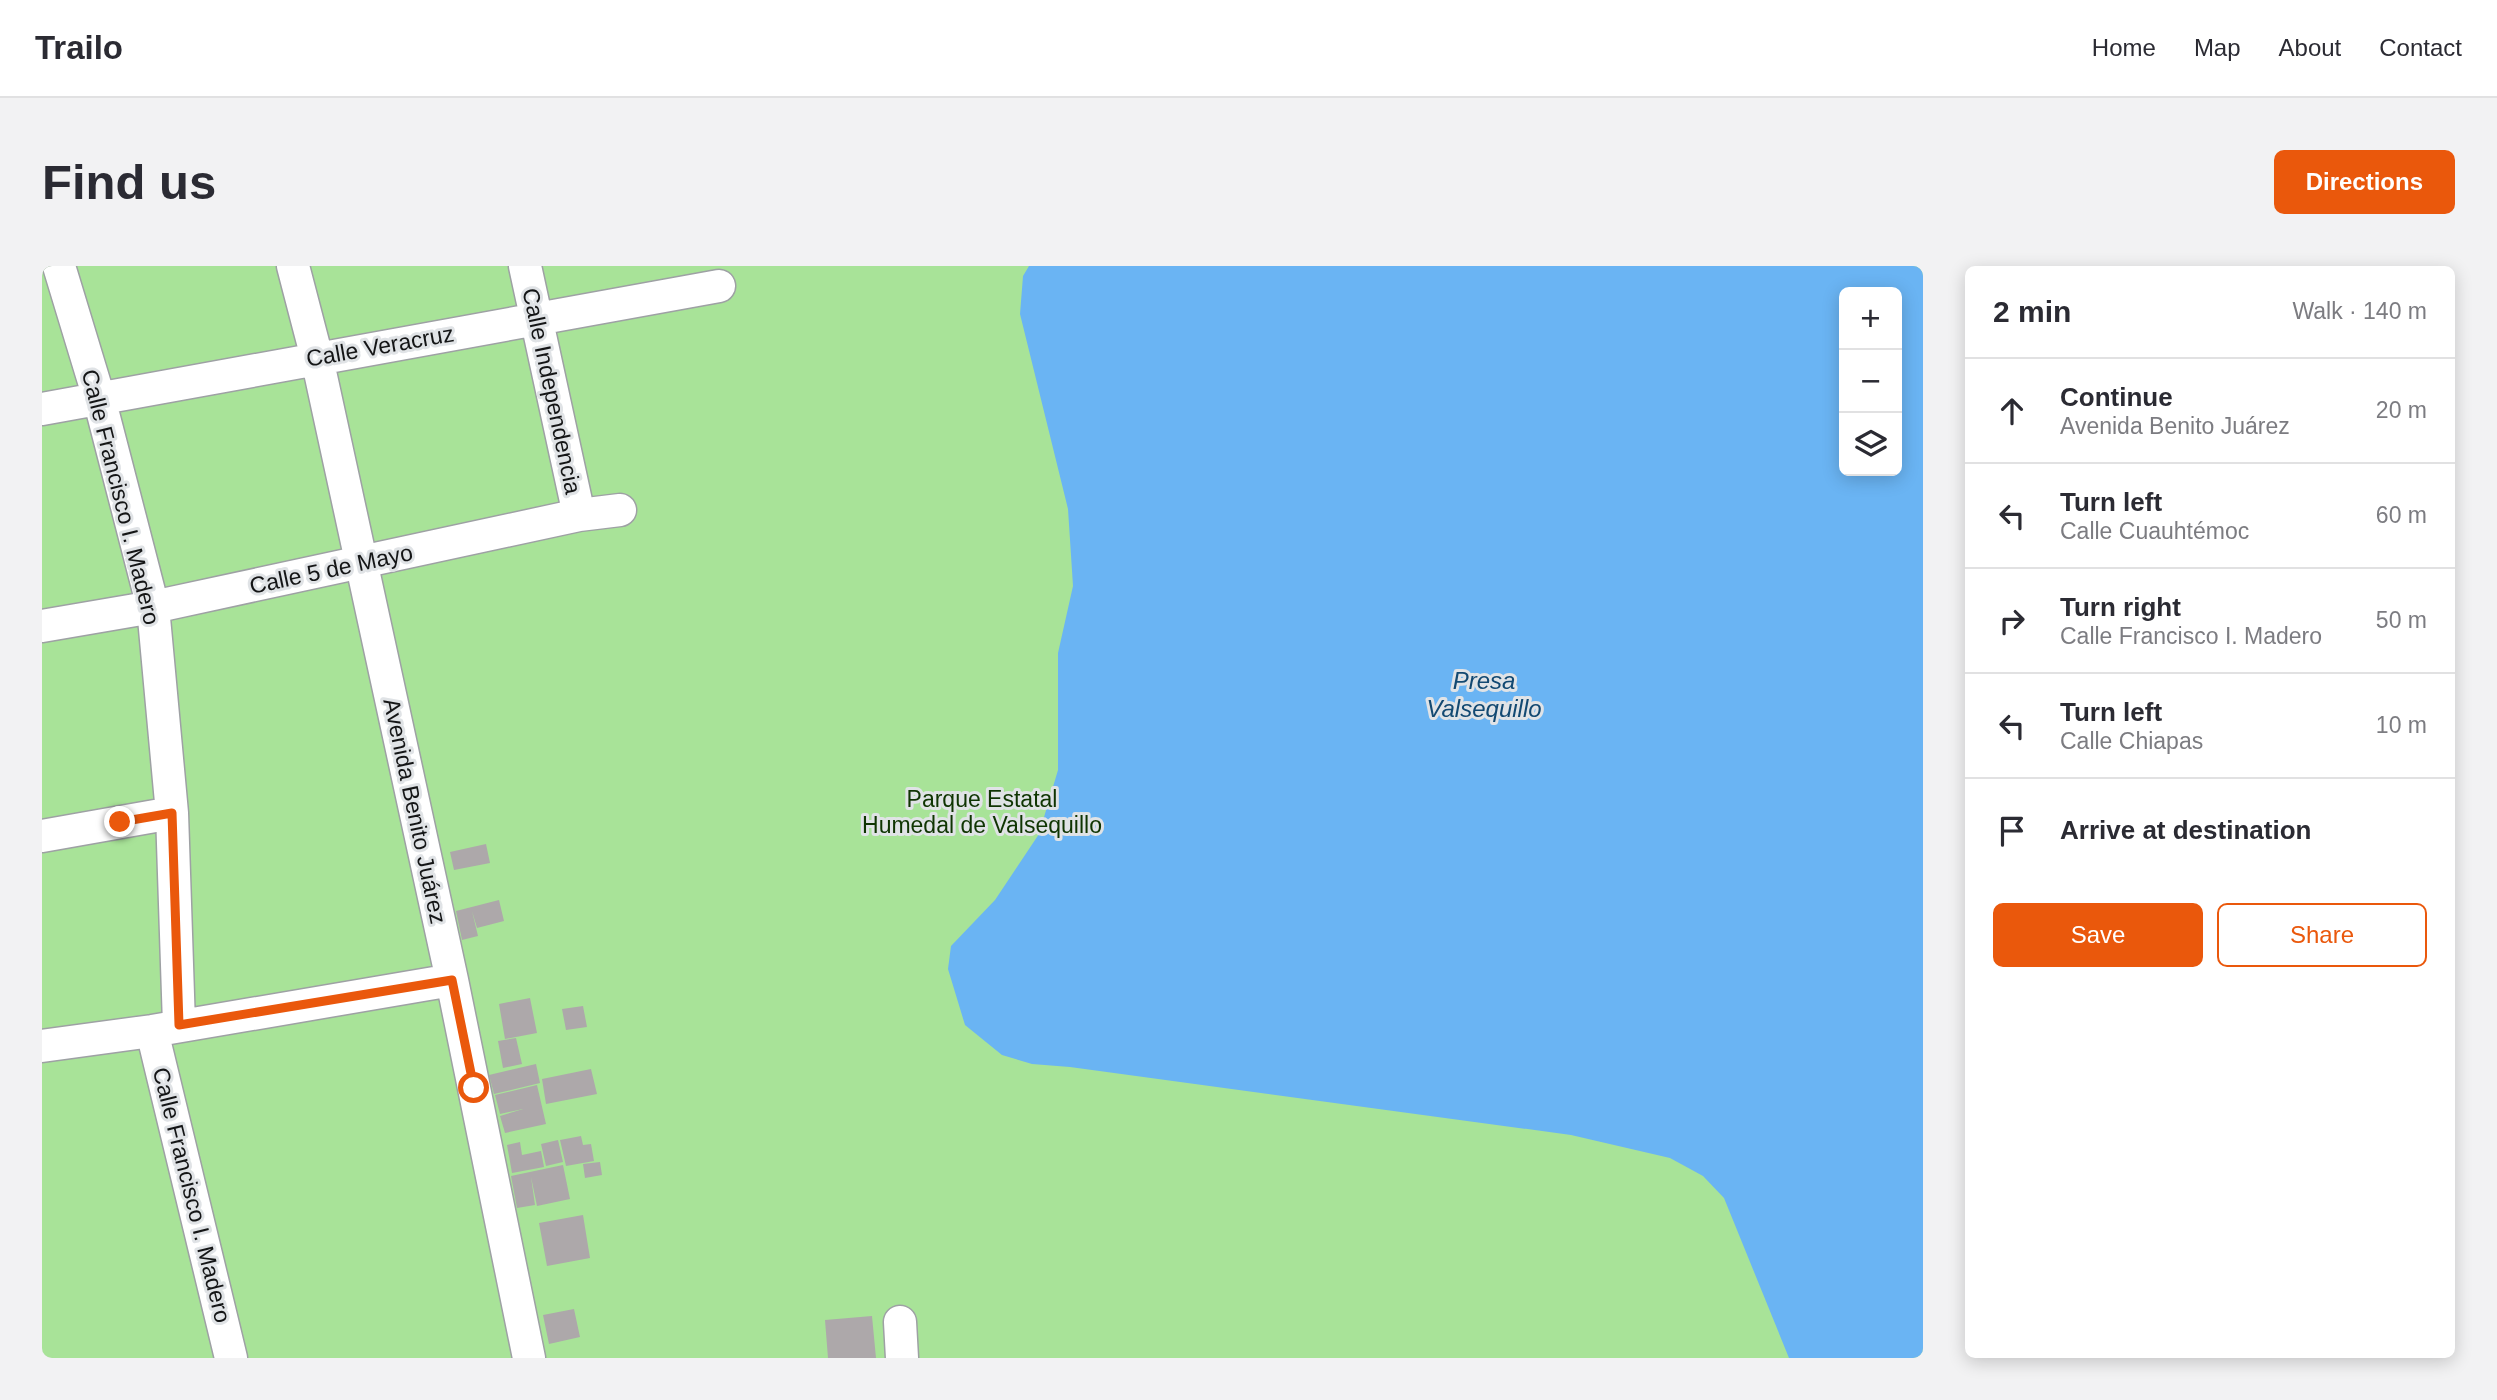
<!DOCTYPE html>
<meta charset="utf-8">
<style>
body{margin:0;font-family:Helvetica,sans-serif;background:#f2f2f3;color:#2b2b33}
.controls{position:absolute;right:21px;top:21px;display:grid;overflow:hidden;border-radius:10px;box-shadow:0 4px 18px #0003}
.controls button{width:63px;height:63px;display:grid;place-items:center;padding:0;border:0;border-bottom:2px solid #e1e1e2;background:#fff;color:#2b2b33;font:35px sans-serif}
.stop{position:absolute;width:21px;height:21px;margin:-16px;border:5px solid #ea580c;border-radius:50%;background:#fff}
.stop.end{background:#ea580c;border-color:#fff;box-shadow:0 2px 7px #0008}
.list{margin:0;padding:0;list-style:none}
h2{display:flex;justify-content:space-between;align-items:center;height:91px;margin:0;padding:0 28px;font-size:30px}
h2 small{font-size:23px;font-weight:400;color:#7c7c81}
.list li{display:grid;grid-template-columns:46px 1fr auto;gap:21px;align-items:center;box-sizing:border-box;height:105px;padding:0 28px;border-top:2px solid #e1e1e2}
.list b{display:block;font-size:26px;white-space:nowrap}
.list p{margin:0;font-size:23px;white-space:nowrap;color:#7c7c81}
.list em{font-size:23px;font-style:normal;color:#7c7c81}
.actions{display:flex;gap:14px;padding:21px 28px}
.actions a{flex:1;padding:16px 0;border:2px solid #ea580c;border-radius:10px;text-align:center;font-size:24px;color:#ea580c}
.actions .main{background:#ea580c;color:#fff}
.icon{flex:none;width:38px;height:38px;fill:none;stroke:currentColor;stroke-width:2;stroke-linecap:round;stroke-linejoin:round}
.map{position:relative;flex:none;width:1881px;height:1092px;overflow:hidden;border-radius:10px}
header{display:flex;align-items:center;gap:42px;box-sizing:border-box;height:98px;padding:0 35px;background:#fff;border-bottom:2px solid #e1e1e2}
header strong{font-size:33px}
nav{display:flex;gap:38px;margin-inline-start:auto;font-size:24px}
.intro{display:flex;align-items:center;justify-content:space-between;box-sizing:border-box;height:168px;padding:0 42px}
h1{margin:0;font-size:49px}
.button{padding:18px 32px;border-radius:10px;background:#ea580c;color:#fff;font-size:24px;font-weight:700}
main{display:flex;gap:42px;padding:0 42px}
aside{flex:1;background:#fff;border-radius:10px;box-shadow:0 4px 18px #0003}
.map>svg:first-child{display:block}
</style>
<header>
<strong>Trailo</strong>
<nav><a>Home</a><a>Map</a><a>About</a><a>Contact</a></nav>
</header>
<div class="intro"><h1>Find us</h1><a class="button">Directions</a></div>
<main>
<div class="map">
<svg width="1881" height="1092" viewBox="0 0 1881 1092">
<rect width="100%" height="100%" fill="#e0e3e6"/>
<path fill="#a8e398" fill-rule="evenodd" d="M 0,0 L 1881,0 L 1881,1092 L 0,1092 ZM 1802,26 L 1855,26 L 1855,205 L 1802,205 Z"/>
<path fill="#6ab4f3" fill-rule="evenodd" d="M 987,0 L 1881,0 L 1881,1092 L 1747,1092 L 1682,932 L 1661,910 L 1628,892 L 1529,869 L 1028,801 L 990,798 L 960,789 L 923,759 L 906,703 L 909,680 L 953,634 L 997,568 L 1016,504 L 1016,387 L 1031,320 L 1026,243 L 978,48 L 981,10 ZM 1802,26 L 1855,26 L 1855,205 L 1802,205 Z"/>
<path fill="#ada8aa" d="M 444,578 L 448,597 L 412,604 L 408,586 Z
M 457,634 L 462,655 L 435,662 L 430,645 L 436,670 L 420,674 L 414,645 Z
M 488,732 L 495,767 L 463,773 L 457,738 Z
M 541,740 L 545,761 L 524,764 L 520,743 Z
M 474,772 L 480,798 L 461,802 L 456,775 Z
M 494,798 L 498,817 L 452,828 L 447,809 Z
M 549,803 L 555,828 L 504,838 L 500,813 Z
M 495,819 L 504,858 L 463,867 L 458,850 L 481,843 L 458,848 L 453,829 Z
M 539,870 L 541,879 L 549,878 L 552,895 L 524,900 L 518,874 Z
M 516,874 L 521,896 L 504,900 L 499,878 Z
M 478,876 L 480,889 L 499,885 L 502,901 L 470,907 L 465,879 Z
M 558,896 L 560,909 L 543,912 L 541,898 Z
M 521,899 L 528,933 L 495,940 L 489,911 L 493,939 L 475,942 L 469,910 Z
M 541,949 L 548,992 L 505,1000 L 497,957 Z
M 532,1043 L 538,1071 L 507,1078 L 501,1049 Z
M 830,1050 L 834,1092 L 786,1092 L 783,1054 Z"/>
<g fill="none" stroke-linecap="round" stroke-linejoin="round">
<g stroke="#9ea1a4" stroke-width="35">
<path id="minor" d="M 17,0 L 57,132 L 111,341 L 130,547 L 137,759
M 251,0 L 275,92 L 410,714 L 487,1092
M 483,0 L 537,249
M 0,143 L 677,20
M 0,360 L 111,341 L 537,249 L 578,244
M 0,570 L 130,547
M 110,765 L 189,1092
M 0,780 L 110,765 L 410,714
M 858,1056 L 860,1092"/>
</g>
<use href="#minor" stroke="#fff" stroke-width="32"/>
</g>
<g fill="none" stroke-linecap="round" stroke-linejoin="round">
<path stroke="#ea580c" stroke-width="9" d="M 78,556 L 130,547 L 137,759 L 410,714 L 432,822"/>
</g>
<g text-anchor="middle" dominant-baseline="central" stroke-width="6" stroke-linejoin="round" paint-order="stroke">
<g font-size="23" fill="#141516" stroke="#e0e3e6">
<text transform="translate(338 80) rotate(-10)">Calle Veracruz</text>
<text transform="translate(510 125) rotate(78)">Calle Independencia</text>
<text transform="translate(79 231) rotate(76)">Calle Francisco I. Madero</text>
<text transform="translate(289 303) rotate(-12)">Calle 5 de Mayo</text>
<text transform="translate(373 545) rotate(78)">Avenida Benito Juárez</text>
<text transform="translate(150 929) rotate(76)">Calle Francisco I. Madero</text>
</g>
<g font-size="23" fill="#0f3502" stroke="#e0e3e6">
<text x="940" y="533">Parque Estatal<tspan x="940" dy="26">Humedal de Valsequillo</tspan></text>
</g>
<g font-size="24" font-style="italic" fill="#124972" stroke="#e0e3e6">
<text x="1442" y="414">Presa<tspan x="1442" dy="28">Valsequillo</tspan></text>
</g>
</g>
</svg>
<div class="controls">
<button>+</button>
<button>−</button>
<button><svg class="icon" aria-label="layers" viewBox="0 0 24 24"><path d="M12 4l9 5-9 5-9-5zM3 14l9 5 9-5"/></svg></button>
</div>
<div class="stop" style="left:432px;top:822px"></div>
<div class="stop end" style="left:78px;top:556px"></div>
</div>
<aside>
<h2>2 min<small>Walk · 140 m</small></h2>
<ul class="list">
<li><svg class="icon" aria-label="ahead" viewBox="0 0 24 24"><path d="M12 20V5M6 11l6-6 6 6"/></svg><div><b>Continue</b><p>Avenida Benito Juárez</p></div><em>20 m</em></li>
<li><svg class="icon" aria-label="left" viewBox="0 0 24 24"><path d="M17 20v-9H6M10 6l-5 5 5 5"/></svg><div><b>Turn left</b><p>Calle Cuauhtémoc</p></div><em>60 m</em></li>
<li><svg class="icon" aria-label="right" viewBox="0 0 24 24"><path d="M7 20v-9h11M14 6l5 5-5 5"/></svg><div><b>Turn right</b><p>Calle Francisco I. Madero</p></div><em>50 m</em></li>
<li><svg class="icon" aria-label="left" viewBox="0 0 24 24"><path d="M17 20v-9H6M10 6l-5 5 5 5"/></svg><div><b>Turn left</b><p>Calle Chiapas</p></div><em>10 m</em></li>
<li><svg class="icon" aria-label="arrive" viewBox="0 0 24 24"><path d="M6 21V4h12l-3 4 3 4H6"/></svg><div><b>Arrive at destination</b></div></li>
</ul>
<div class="actions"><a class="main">Save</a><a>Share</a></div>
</aside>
</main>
